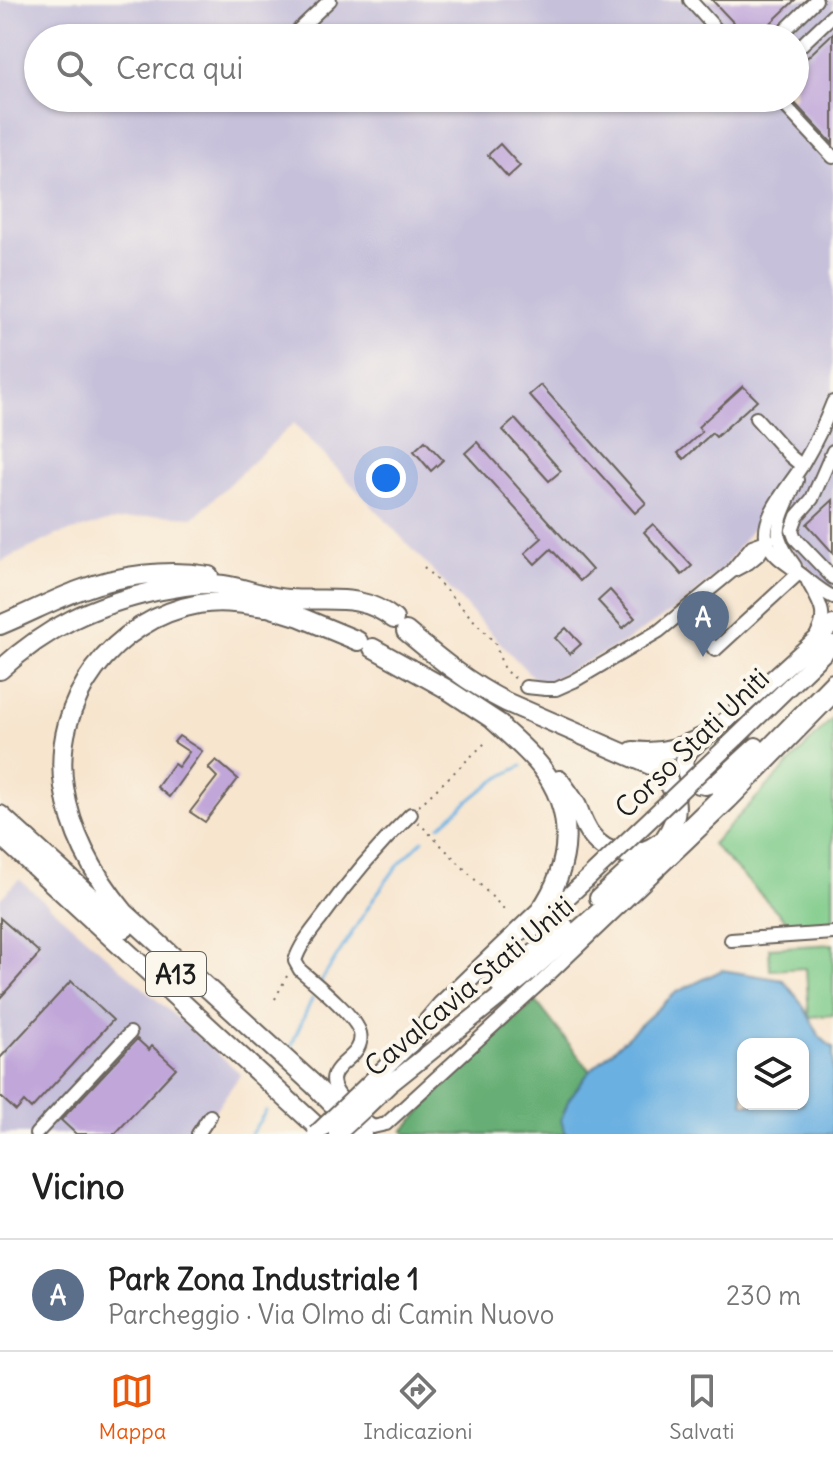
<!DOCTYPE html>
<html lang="it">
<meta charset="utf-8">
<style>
body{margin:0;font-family:Delius,sans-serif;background:#f2f2f2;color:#222}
.controls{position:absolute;right:24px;bottom:24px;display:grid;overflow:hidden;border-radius:16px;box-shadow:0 2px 6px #0004}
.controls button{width:72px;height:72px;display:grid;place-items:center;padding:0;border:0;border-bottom:2px solid #e0e0e0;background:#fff;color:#222;font:40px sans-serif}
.you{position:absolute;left:386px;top:478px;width:28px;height:28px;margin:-20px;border:6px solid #fff;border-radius:50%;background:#1a73e8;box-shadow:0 0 0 12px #1a73e833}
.badge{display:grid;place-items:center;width:52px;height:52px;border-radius:50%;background:#ea580c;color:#fff;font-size:26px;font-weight:700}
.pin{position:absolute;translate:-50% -66px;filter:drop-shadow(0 2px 4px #0008)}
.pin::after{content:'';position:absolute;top:42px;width:28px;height:24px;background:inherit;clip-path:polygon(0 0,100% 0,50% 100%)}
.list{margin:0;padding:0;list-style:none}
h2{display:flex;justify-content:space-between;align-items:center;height:104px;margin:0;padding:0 32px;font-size:34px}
h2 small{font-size:26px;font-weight:400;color:#767676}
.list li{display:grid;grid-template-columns:52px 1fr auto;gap:24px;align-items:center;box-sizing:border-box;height:112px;padding:0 32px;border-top:2px solid #e0e0e0}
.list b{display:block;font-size:30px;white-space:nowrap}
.list p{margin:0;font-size:26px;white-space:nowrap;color:#767676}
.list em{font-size:26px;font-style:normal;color:#767676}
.icon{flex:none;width:44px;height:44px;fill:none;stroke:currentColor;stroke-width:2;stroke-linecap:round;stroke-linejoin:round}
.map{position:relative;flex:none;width:833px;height:1134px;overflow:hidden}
.search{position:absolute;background:#fff;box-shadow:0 2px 6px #0004;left:24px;right:24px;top:24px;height:88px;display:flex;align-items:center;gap:20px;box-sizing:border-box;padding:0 28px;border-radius:44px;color:#767676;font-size:30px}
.sheet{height:216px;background:#fff}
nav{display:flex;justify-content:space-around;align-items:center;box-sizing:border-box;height:112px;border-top:2px solid #e0e0e0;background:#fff;font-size:22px;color:#767676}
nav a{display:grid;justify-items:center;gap:4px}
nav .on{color:#ea580c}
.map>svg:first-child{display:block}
</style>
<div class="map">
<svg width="833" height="1134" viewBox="0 0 833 1134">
<rect width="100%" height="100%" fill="#fbf7ec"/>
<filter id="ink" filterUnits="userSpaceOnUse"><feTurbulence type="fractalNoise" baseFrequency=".0125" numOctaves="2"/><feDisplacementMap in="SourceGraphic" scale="16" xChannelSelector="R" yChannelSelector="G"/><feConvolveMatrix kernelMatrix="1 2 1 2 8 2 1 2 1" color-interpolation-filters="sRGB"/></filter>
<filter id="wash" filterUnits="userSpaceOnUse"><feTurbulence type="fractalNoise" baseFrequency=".006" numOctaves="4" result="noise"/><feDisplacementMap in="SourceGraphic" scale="32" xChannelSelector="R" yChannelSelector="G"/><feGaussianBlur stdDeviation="1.8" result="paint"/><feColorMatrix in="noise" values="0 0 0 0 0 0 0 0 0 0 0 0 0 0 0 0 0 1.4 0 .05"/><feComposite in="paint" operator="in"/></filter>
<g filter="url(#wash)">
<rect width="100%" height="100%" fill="#f7e5ce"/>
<path fill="#c6c0da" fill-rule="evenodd" d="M 0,0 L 833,0 L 833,593 L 789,546 L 754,526 L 723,568 L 688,600 L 625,642 L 540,685 L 294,423 L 194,517 L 160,515 L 107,522 L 57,535 L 0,562 ZM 38,38 L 795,38 L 795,98 L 38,98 Z
M 19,879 L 241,1074 L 198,1134 L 0,1134 L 0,899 Z"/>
<path fill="#7dca88" stroke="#4c7352" stroke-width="2" d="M 833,718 L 833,926 L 795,930 L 712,844 Z
M 833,944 L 833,1015 L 809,1017 L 806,968 L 770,970 L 769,948 Z"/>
<path fill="#66ae74" stroke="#416548" stroke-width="2" d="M 536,1001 L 590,1071 L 569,1099 L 561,1120 L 566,1134 L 407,1134 L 403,1131 L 462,1067 Z"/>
<path fill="#6bb0e1" stroke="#44667e" stroke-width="2" fill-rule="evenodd" d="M 722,970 L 783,980 L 801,1002 L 820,1037 L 833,1048 L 833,1134 L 566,1134 L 561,1120 L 569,1099 L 590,1071 L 675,993 ZM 743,1044 L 803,1044 L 803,1104 L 743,1104 Z"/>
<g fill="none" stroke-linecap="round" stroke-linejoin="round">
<path stroke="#6bb0e1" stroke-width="3" d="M 440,826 C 466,803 490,780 522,766
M 320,983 L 376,895 L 398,865 L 423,840
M 289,1054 L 295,1037 L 312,999
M 251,1134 L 266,1111"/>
</g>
<g id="blocks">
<path fill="#c0a6d9" d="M 712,0 L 795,0 L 755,38 L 748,38 Z
M 833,33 L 833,144 L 790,98 L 795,98 L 795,69 Z
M 500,144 L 520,166 L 508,177 L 488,155 Z
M 541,385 L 646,503 L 635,513 L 529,395 Z
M 743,386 L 757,400 L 716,437 L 712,433 L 684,459 L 678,453 L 702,432 L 698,427 Z
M 515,419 L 561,471 L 549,481 L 503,430 Z
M 425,441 L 443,460 L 431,471 L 414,451 Z
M 477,442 L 592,570 L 580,581 L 551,549 L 535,564 L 525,553 L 542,538 L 465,453 Z
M 833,500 L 833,553 L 807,524 Z
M 653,524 L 692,566 L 682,575 L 644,532 Z
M 610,590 L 635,618 L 623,628 L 598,601 Z
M 566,628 L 581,644 L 570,654 L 555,638 Z
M 179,736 L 202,751 L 169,797 L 157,787 L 174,764 L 178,767 L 189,752 L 174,742 Z
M 216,760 L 238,779 L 205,822 L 190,812 L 217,777 L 208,768 Z
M 0,918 L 40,953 L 0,998 Z
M 71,981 L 113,1020 L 31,1109 L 24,1102 L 16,1111 L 0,1096 L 0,1058 Z
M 137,1039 L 149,1050 L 152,1046 L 176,1068 L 115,1134 L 76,1134 L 61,1120 Z"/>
</g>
</g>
<g filter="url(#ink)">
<use href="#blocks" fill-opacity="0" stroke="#69625a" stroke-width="2"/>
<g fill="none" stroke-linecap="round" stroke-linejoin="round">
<g stroke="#69625a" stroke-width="16">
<path id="minor" d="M 690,0 L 724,38
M 292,36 L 330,0
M 777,38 L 816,0
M 795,51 L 833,15
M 778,98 L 833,157
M 833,402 C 825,423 814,445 803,464 C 792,483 759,517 767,541 C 772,556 786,563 798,572 C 809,580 820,591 833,597
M 756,418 L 790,456 L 802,466
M 833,451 L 812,499 L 797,516 L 792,530 L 795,538 L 833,578
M 795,566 C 789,558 782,547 779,537 C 776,519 791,497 797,480
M 734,568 L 752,546 L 769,540
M 808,582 C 818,601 829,613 817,634
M 684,612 L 715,650 L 799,573
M 526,687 L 546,689 L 556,689 L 574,681 L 659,631 L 731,572 L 748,563 L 759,554 L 767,541
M 411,814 C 377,847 348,881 321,919 C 311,932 300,945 295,961 L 300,970 C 315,983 356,1016 360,1033 C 367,1065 305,1064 349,1106 C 357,1114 364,1121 373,1127 L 386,1124 L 539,984 L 730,802 L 833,697
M 731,940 L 833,933
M 36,1134 L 130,1033
M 198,1134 L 210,1116"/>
</g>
<g stroke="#69625a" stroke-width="20">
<path id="major" d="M 736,738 L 833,644
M 756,746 L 716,783 L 705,786 L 699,785 L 690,779 L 686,774 L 684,761 L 690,750 L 737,711 L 833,624
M 598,898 L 652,849
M 532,930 L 586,880
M 498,984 L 565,926
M 352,1100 L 418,1036
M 363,1110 L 389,1085 L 529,973 L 635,879 L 727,790 L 833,682"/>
</g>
<g stroke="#69625a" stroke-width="22">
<path id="highway" d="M 255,603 L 300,617 L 358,641
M 266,607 C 243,604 222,600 199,604 C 114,619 51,701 64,787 C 71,834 95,877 125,913 L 313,1084 L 362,1134
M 0,625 C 27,614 53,600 80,590 C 119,575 167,569 209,576
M 406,631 C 438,658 468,683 506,702 L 655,767 C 678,786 683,813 665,838
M 373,648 L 445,688 L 500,724
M 0,670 C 48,626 94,605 156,591 C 177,587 202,582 223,585 C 246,588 266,598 289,599 C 328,602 361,592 394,619
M 633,751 C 664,755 687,746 714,731
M 559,780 C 565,788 572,797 577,806 C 581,816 584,826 591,835 C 608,858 637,859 659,843
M 0,815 L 125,928
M 0,835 L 325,1134
M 409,1044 L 441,1006 L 540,911 C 572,865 576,812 541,767 C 527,749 508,734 492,719"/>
</g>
<path stroke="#69625a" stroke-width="2" stroke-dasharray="2 6" stroke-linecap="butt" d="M 424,567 L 495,643 L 504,670 L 516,679
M 419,806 L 485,743
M 418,822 L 506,911
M 275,999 L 289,972"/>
<use href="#minor" stroke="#fff" stroke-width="12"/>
<use href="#major" stroke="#fff" stroke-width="16"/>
<use href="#highway" stroke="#fff" stroke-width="18"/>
<g stroke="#69625a" stroke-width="20" stroke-linecap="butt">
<path id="major-bridge" d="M 586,880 L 736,738
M 316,1134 L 352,1100
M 337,1134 L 363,1110"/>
</g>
<use href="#major-bridge" stroke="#fff" stroke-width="16"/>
</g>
</g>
<g text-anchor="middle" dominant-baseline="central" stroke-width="8" stroke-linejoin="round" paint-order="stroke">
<rect fill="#fbf7ec" stroke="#5f5e5a" stroke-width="2" x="146" y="952" width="60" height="44" rx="6"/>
<g font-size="26" font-weight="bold" fill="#1c1c1c">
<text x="176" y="974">A13</text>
</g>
<g font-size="28" fill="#1c1c1c" stroke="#fbf7ec">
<text transform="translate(692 743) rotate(-44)">Corso Stati Uniti</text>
<text transform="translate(469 986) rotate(-40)">Cavalcavia Stati Uniti</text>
</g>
</g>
</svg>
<div class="controls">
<button><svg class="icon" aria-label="layers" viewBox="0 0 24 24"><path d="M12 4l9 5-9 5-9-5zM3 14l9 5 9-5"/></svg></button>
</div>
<div class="you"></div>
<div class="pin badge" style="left:703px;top:657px;background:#5c6f8a">A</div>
<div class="search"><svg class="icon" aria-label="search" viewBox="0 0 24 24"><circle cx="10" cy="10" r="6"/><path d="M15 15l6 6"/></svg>Cerca qui</div>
</div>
<section class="sheet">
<h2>Vicino<small></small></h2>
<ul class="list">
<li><span class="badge" style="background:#5c6f8a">A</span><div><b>Park Zona Industriale 1</b><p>Parcheggio · Via Olmo di Camin Nuovo</p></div><em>230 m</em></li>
</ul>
</section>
<nav>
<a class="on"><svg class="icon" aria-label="map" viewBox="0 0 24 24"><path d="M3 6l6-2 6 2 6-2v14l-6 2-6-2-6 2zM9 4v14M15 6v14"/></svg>Mappa</a>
<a><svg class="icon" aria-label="directions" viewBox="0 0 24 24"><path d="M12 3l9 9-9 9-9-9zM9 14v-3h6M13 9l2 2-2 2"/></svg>Indicazioni</a>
<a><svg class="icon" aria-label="saved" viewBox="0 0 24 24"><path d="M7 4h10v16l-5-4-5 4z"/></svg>Salvati</a>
</nav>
